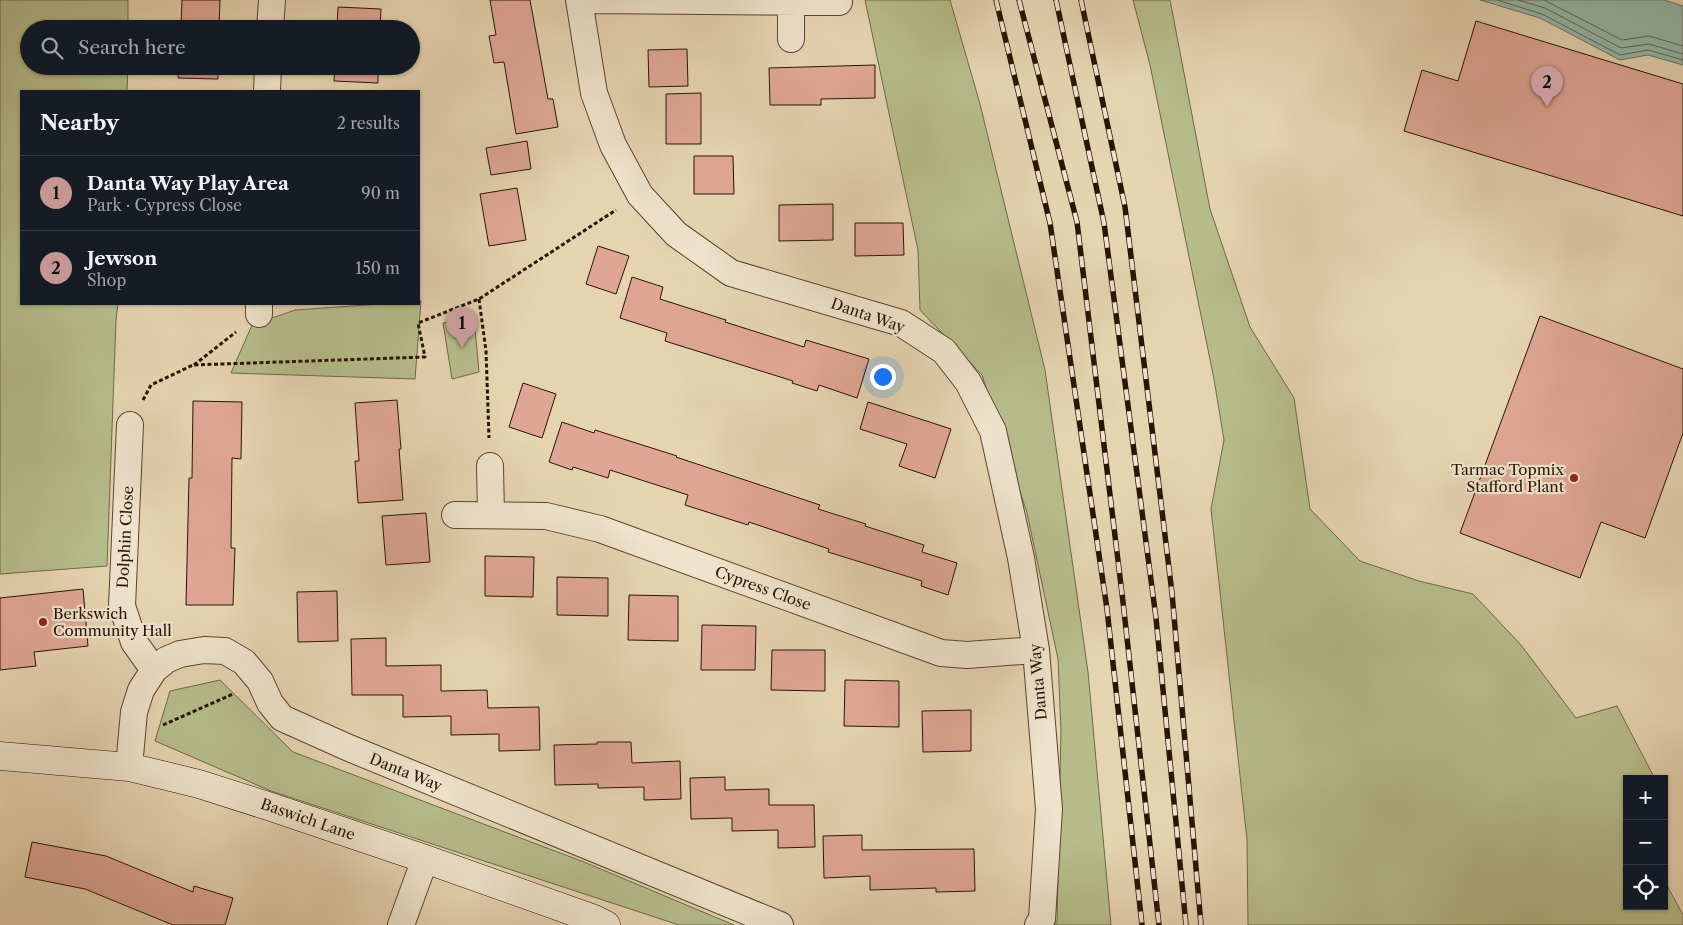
<!DOCTYPE html>
<meta charset="utf-8">
<style>
body{margin:0;font-family:"Libre Caslon Text",serif;background:#242831;color:#f1f3f6}
.controls{position:absolute;right:15px;bottom:15px;display:grid;overflow:hidden;border-radius:0px;box-shadow:0 1px 4px #0004}
.controls button{width:45px;height:45px;display:grid;place-items:center;padding:0;border:0;border-bottom:1px solid #363941;background:#171b24;color:#f1f3f6;font:25px sans-serif}
.you{position:absolute;left:882px;top:376px;width:18px;height:18px;margin:-12px;border:4px solid #fff;border-radius:50%;background:#1a73e8;box-shadow:0 0 0 8px #1a73e833}
.badge{display:grid;place-items:center;width:32px;height:32px;border-radius:50%;background:#c59692;color:#111;font-size:16px;font-weight:700}
.pin{position:absolute;translate:-50% -41px;filter:drop-shadow(0 1px 2px #0008)}
.pin::after{content:'';position:absolute;top:26px;width:18px;height:15px;background:inherit;clip-path:polygon(0 0,100% 0,50% 100%)}
.list{margin:0;padding:0;list-style:none}
h2{display:flex;justify-content:space-between;align-items:center;height:65px;margin:0;padding:0 20px;font-size:21px}
h2 small{font-size:16px;font-weight:400;color:#9ea1a6}
.list li{display:grid;grid-template-columns:32px 1fr auto;gap:15px;align-items:center;box-sizing:border-box;height:75px;padding:0 20px;border-top:1px solid #363941}
.list b{display:block;font-size:19px;white-space:nowrap}
.list p{margin:0;font-size:16px;white-space:nowrap;color:#9ea1a6}
.list em{font-size:16px;font-style:normal;color:#9ea1a6}
.icon{flex:none;width:28px;height:28px;fill:none;stroke:currentColor;stroke-width:2;stroke-linecap:round;stroke-linejoin:round}
.map{position:relative;flex:none;width:1683px;height:925px;overflow:hidden}
.search{position:absolute;background:#171b24;box-shadow:0 1px 4px #0004;left:20px;top:20px;width:400px;height:55px;display:flex;align-items:center;gap:12px;box-sizing:border-box;padding:0 18px;border-radius:28px;color:#9ea1a6;font-size:19px}
.panel{position:absolute;background:#171b24;box-shadow:0 1px 4px #0004;left:20px;top:90px;width:400px;height:215px;border-radius:0px}
.map>svg:first-child{display:block}
</style>
<div class="map">
<svg width="1683" height="925" viewBox="0 0 1683 925">
<rect width="100%" height="100%" fill="#e6d4b1"/>
<filter id="stains"><feTurbulence type="fractalNoise" baseFrequency=".004" numOctaves="4"/><feColorMatrix values="0 0 0 0 .2 0 0 0 0 .09 0 0 0 0 .02 0 0 0 .5 -.17"/></filter>
<radialGradient id="worn" r=".72"><stop offset=".6" stop-color="#630" stop-opacity="0"/><stop offset="1" stop-color="#630" stop-opacity=".3"/></radialGradient>
<path fill="#b6bd8b" stroke="#706848" d="M 0,0 L 128,0 L 128,29 L 29,29 L 29,66 L 128,66 L 127,91 L 21,91 L 21,304 L 118,304 L 116,320 L 107,566 L 0,574 Z
M 865,0 L 950,0 L 980,104 L 1045,370 L 1088,672 L 1111,925 L 1055,925 L 1057,922 L 1061,731 L 1058,659 L 1027,513 L 982,375 L 920,310 L 918,250 Z
M 1133,0 L 1170,0 L 1210,209 L 1250,327 L 1294,398 L 1310,509 L 1360,561 L 1419,581 L 1473,594 L 1521,645 L 1576,718 L 1617,706 L 1655,779 L 1627,779 L 1627,906 L 1664,906 L 1664,880 L 1683,915 L 1683,925 L 1248,925 L 1247,840 L 1211,509 L 1224,440 L 1214,379 L 1150,65 Z
M 419,301 L 421,301 L 415,379 L 231,373 L 252,325 L 295,310 L 380,304 L 419,304 Z
M 474,317 L 479,372 L 452,379 L 443,323 Z
M 220,680 L 293,752 L 584,862 L 734,925 L 679,925 L 271,791 L 155,741 L 170,691 Z"/>
<path fill="#96b8ab" stroke="#6a7669" d="M 1480,0 L 1664,0 L 1683,6 L 1683,65 L 1648,55 L 1620,60 L 1540,18 Z"/>
<g fill="none" stroke-linecap="round" stroke-linejoin="round">
<path stroke="#606658" stroke-width="1" d="M 1497,0 L 1542,14 L 1620,55 L 1648,50 L 1683,60
M 1518,0 L 1545,8 L 1621,48 L 1649,44 L 1683,54
M 1544,0 L 1622,40 L 1649,36 L 1683,46"/>
</g>
<path fill="#dfa695" stroke="#291405" d="M 182,0 L 220,0 L 219,29 L 180,29 L 180,25 L 181,25 Z
M 490,0 L 530,0 L 548,99 L 553,99 L 558,127 L 516,134 L 504,62 L 494,63 L 489,36 L 496,35 Z
M 338,7 L 381,9 L 380,29 L 337,29 Z
M 1476,21 L 1683,84 L 1683,216 L 1404,131 L 1422,70 L 1458,81 Z
M 687,49 L 688,86 L 649,87 L 648,50 Z
M 875,65 L 875,98 L 821,99 L 821,105 L 770,105 L 769,68 Z
M 179,66 L 218,66 L 218,79 L 178,78 Z
M 335,66 L 378,66 L 378,83 L 334,81 Z
M 701,93 L 701,144 L 666,144 L 666,94 Z
M 527,141 L 531,169 L 491,175 L 486,148 Z
M 694,156 L 733,156 L 734,194 L 694,194 Z
M 517,188 L 526,240 L 489,246 L 480,194 Z
M 833,204 L 833,240 L 779,241 L 779,205 Z
M 855,223 L 903,223 L 904,255 L 855,256 Z
M 598,246 L 629,256 L 616,294 L 586,284 Z
M 632,277 L 663,287 L 660,299 L 726,320 L 725,322 L 804,347 L 806,340 L 869,359 L 857,398 L 819,385 L 817,391 L 792,383 L 793,381 L 665,341 L 667,333 L 620,318 Z
M 1540,316 L 1683,369 L 1683,433 L 1645,538 L 1601,522 L 1580,578 L 1460,533 Z
M 523,383 L 556,394 L 542,438 L 509,427 Z
M 397,400 L 401,449 L 399,449 L 403,500 L 358,503 L 355,461 L 359,461 L 355,403 Z
M 193,401 L 242,402 L 241,459 L 232,458 L 231,548 L 235,548 L 233,605 L 186,605 L 189,478 L 192,478 Z
M 868,402 L 951,429 L 935,478 L 899,466 L 907,444 L 860,429 Z
M 562,422 L 594,433 L 595,430 L 677,456 L 676,457 L 820,505 L 818,509 L 866,524 L 865,526 L 924,545 L 922,552 L 957,563 L 948,595 L 921,586 L 922,581 L 828,552 L 829,549 L 749,522 L 748,525 L 685,505 L 688,495 L 610,470 L 608,478 L 573,467 L 572,470 L 549,462 Z
M 426,513 L 430,562 L 386,565 L 382,516 Z
M 485,556 L 534,557 L 533,597 L 485,596 Z
M 557,577 L 608,578 L 608,616 L 557,615 Z
M 83,589 L 88,646 L 34,652 L 36,666 L 0,670 L 0,598 Z
M 337,591 L 338,641 L 298,642 L 297,592 Z
M 629,595 L 678,596 L 678,641 L 628,640 Z
M 702,625 L 756,626 L 755,670 L 701,670 Z
M 386,638 L 386,666 L 441,665 L 441,691 L 487,690 L 488,708 L 539,707 L 540,750 L 499,751 L 499,734 L 451,735 L 451,716 L 403,717 L 403,695 L 352,695 L 351,639 Z
M 772,650 L 825,650 L 825,691 L 771,690 Z
M 845,680 L 899,681 L 899,727 L 844,726 Z
M 971,710 L 971,751 L 923,752 L 922,711 Z
M 597,742 L 631,742 L 632,763 L 680,761 L 681,799 L 644,800 L 644,787 L 598,788 L 598,784 L 555,785 L 554,745 L 597,744 Z
M 725,777 L 725,790 L 769,789 L 769,805 L 814,805 L 815,847 L 778,848 L 778,830 L 732,831 L 732,818 L 691,819 L 690,778 Z
M 862,835 L 862,850 L 974,849 L 975,891 L 936,892 L 936,888 L 870,890 L 870,876 L 824,878 L 823,836 Z
M 32,842 L 106,856 L 193,892 L 194,886 L 233,898 L 225,925 L 173,925 L 85,889 L 25,877 Z"/>
<g fill="none" stroke-linecap="round" stroke-linejoin="round">
<g stroke="#584430" stroke-width="28">
<path id="street" d="M 579,0 L 594,93 L 613,145 L 640,195 L 676,234 L 731,273 L 901,323 L 944,351 L 968,382 L 993,431 L 1021,558 L 1036,650 L 1049,809 L 1042,919 L 1038,925
M 588,0 L 839,2
M 791,2 L 791,39
M 270,29 L 272,0
M 267,91 L 268,66
M 259,314 L 259,304
M 130,425 L 122,606 L 134,642 L 154,670
M 490,466 L 491,515
M 455,515 L 546,516 L 600,529 L 941,653 L 967,655 L 1036,650
M 129,767 L 134,712 L 141,690 L 154,670 L 166,660 L 180,654 L 204,650 L 225,651 L 244,662 L 260,681 L 270,703 L 282,718 L 349,748 L 780,925
M 401,925 L 425,859"/>
</g>
<g stroke="#291405" stroke-width="29">
<path id="secondary" d="M 0,756 L 129,767 L 199,784 L 268,806 L 425,859 L 594,919 L 606,925"/>
</g>
<path stroke="#291405" stroke-width="3" stroke-dasharray="4 2.5" stroke-linecap="butt" d="M 479,299 L 486,351 L 489,438
M 194,365 L 236,332
M 143,400 L 151,385 L 193,365 L 425,357 L 418,323 L 479,299 L 616,210
M 163,725 L 233,694"/>
<use href="#street" stroke="#efe3cc" stroke-width="26"/>
<use href="#secondary" stroke="#efe3cc" stroke-width="28"/>
<g stroke="#291405" stroke-width="5.5">
<path id="rail" d="M 996,0 L 1050,223 L 1107,609 L 1142,925
M 1019,0 L 1077,222 L 1123,602 L 1159,925
M 1056,0 L 1104,223 L 1156,618 L 1186,925
M 1081,0 L 1125,207 L 1172,593 L 1201,925"/>
</g>
<use href="#rail" stroke="#efe3cc" stroke-width="4" stroke-dasharray="11" stroke-linecap="butt"/>
</g>
<g fill="#8f2418" stroke="#efe3cc" stroke-width="2">
<circle cx="1574" cy="478" r="5"/>
<circle cx="43" cy="622" r="5"/>
</g>
<g text-anchor="middle" dominant-baseline="central" stroke-width="4.5" stroke-linejoin="round" paint-order="stroke">
<g font-size="15" fill="#291405" stroke="#efe3cc">
<text transform="translate(868 315) rotate(19)">Danta Way</text>
<text transform="translate(125 537) rotate(-87)">Dolphin Close</text>
<text transform="translate(763 588) rotate(20)">Cypress Close</text>
<text transform="translate(1038 682) rotate(-95)">Danta Way</text>
<text transform="translate(406 772) rotate(22)">Danta Way</text>
<text transform="translate(308 819) rotate(19)">Baswich Lane</text>
</g>
<g font-size="15" fill="#291405" stroke="#efe3cc" text-anchor="end">
<text x="1564" y="469">Tarmac Topmix<tspan x="1564" dy="17">Stafford Plant</tspan></text>
<text x="53" y="613" text-anchor="start">Berkswich<tspan x="53" dy="17">Community Hall</tspan></text>
</g>
</g>
<rect width="100%" height="100%" filter="url(#stains)"/>
<rect width="100%" height="100%" fill="url(#worn)"/>
</svg>
<div class="controls">
<button>+</button>
<button>−</button>
<button><svg class="icon" aria-label="locate" viewBox="0 0 24 24"><circle cx="12" cy="12" r="6"/><path d="M12 2v4M12 18v4M2 12h4M18 12h4"/></svg></button>
</div>
<div class="you"></div>
<div class="pin badge" style="left:462px;top:348px">1</div>
<div class="pin badge" style="left:1547px;top:107px">2</div>
<div class="search"><svg class="icon" aria-label="search" viewBox="0 0 24 24"><circle cx="10" cy="10" r="6"/><path d="M15 15l6 6"/></svg>Search here</div>
<section class="panel">
<h2>Nearby<small>2 results</small></h2>
<ul class="list">
<li><span class="badge">1</span><div><b>Danta Way Play Area</b><p>Park · Cypress Close</p></div><em>90 m</em></li>
<li><span class="badge">2</span><div><b>Jewson</b><p>Shop</p></div><em>150 m</em></li>
</ul>
</section>
</div>
